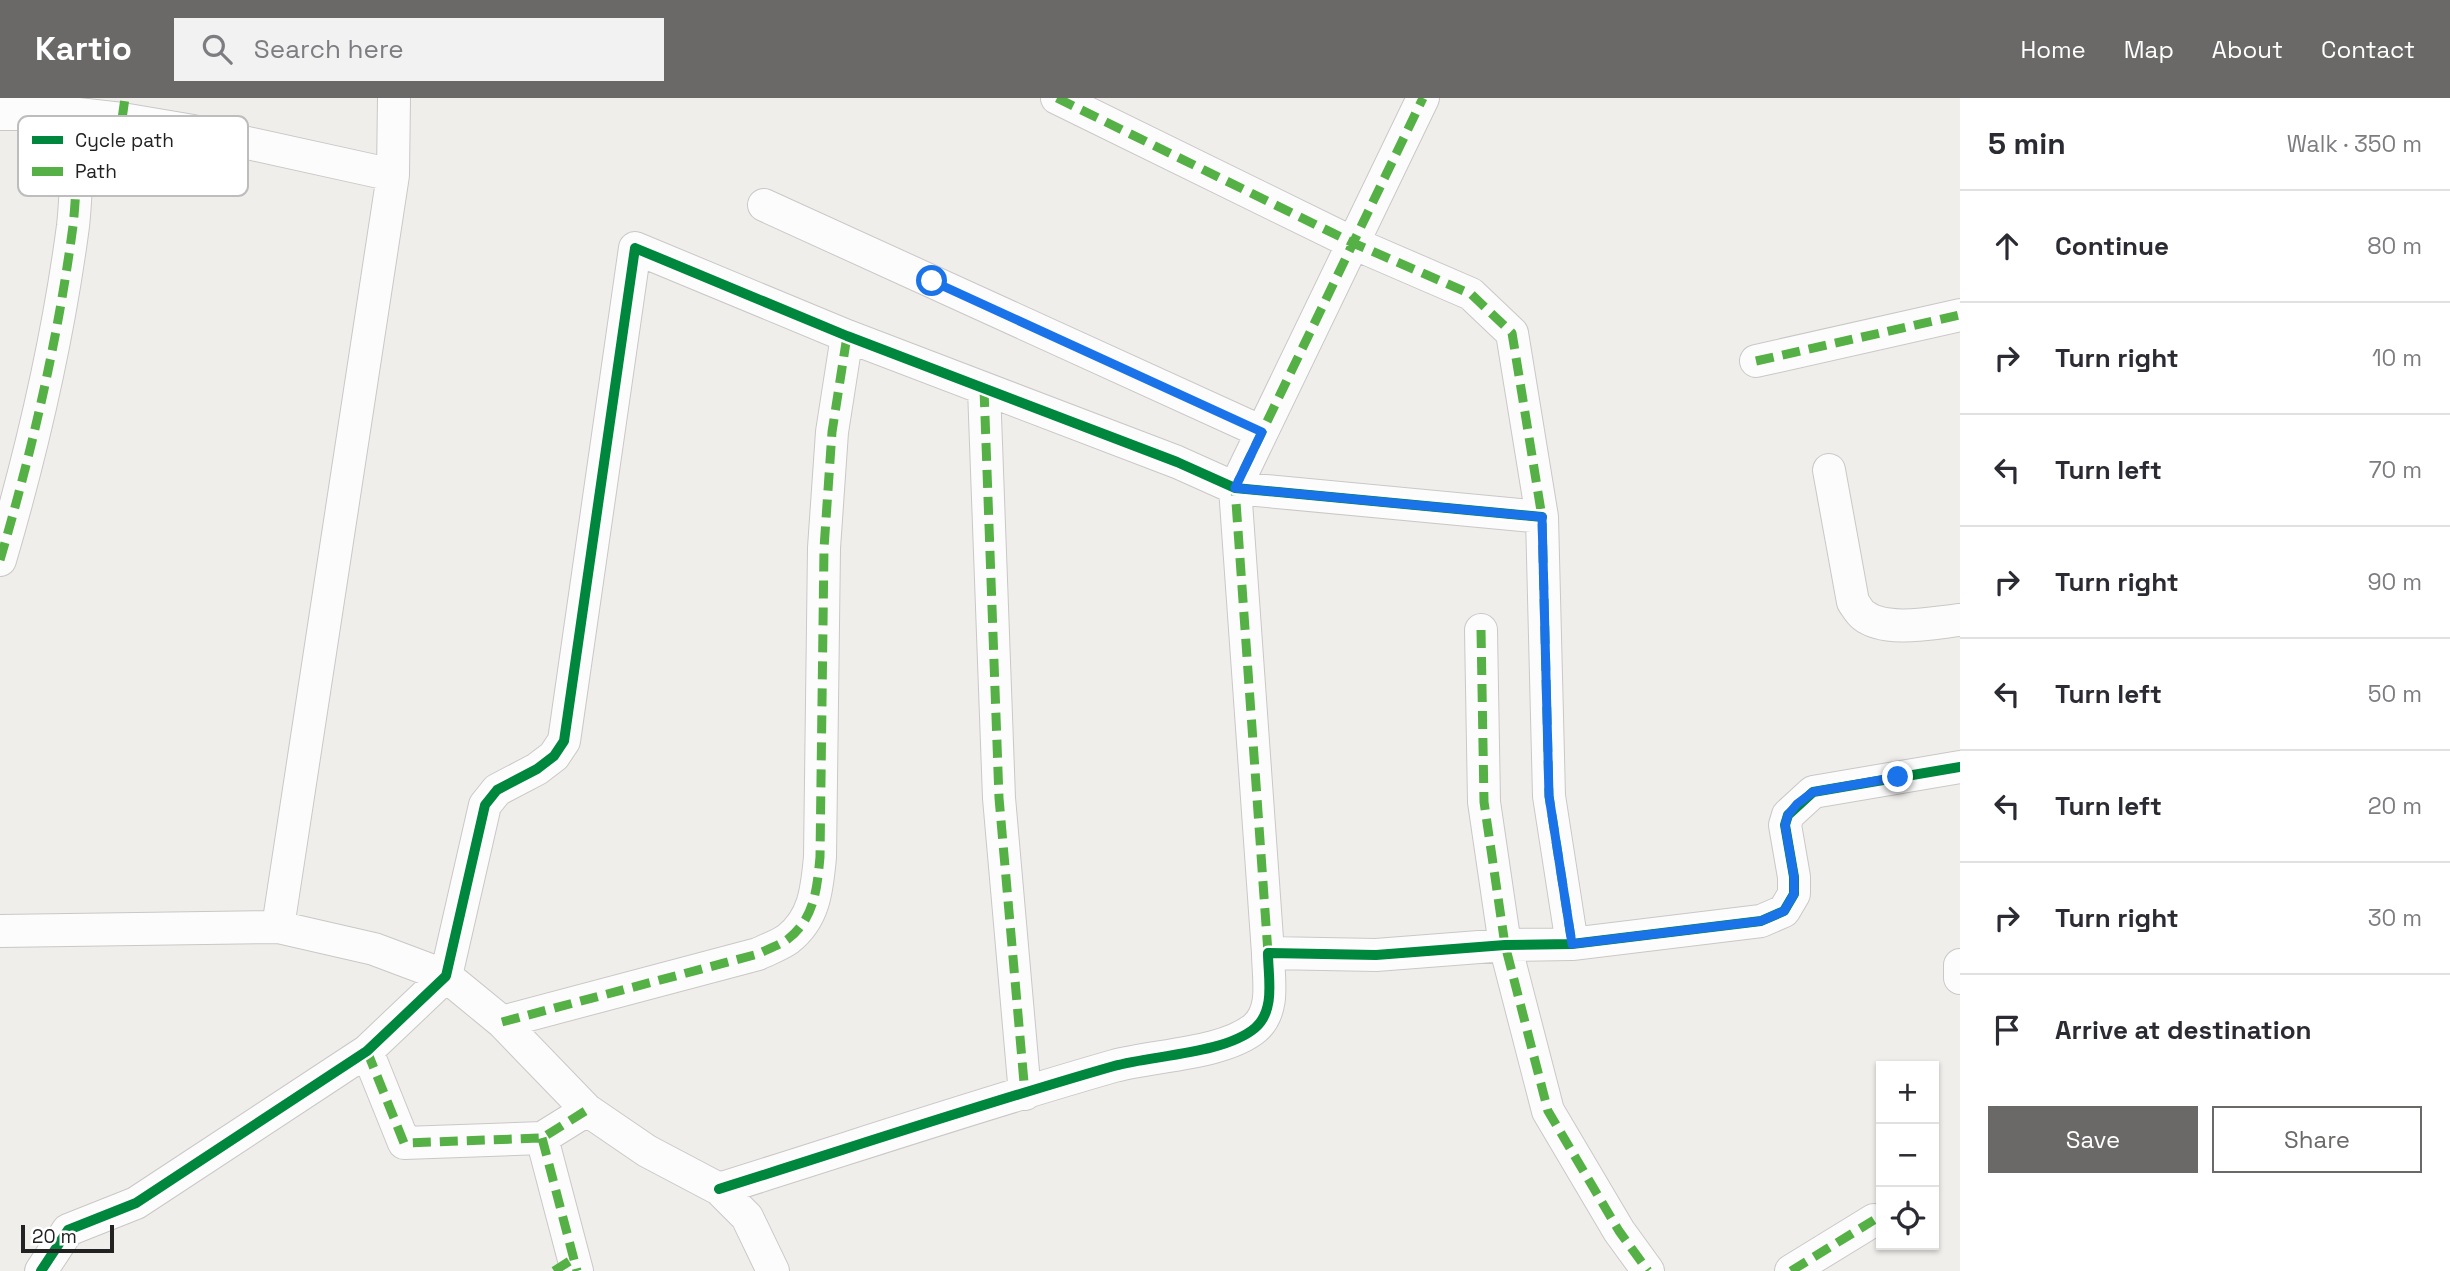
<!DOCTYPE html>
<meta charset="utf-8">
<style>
body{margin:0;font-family:"Space Grotesk",sans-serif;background:#f2f2f3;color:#2b2b33}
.controls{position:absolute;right:21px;bottom:21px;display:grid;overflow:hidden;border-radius:0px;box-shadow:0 2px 5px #0004}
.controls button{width:63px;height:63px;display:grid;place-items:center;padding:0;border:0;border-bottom:2px solid #e1e1e2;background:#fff;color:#2b2b33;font:35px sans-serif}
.scale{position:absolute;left:21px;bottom:18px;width:93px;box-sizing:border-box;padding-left:7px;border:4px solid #222;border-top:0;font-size:19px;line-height:24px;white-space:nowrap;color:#222;-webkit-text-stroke:5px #fff;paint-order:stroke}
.stop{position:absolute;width:21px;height:21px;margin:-16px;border:5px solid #1a73e8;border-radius:50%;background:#fff}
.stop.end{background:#1a73e8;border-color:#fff;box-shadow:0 2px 7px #0008}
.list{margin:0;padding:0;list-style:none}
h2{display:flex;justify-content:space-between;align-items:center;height:91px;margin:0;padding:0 28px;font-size:30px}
h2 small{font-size:23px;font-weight:400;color:#7c7c81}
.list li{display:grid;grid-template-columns:46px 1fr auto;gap:21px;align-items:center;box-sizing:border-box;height:112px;padding:0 28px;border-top:2px solid #e1e1e2}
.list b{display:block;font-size:26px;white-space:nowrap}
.list em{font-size:23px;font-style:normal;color:#7c7c81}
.actions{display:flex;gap:14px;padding:21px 28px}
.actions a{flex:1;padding:16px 0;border:2px solid #6a6968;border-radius:0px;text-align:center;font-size:24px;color:#6a6968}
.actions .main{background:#6a6968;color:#fff}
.icon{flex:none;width:38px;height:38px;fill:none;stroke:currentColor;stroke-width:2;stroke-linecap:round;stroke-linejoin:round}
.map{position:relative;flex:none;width:1960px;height:1173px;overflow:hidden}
header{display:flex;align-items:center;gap:42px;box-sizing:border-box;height:98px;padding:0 35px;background:#6a6968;color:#fff}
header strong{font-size:33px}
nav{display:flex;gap:38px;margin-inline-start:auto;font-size:24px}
.search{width:490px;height:63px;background:#f2f2f3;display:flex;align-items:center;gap:18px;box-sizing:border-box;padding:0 24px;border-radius:0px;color:#7c7c81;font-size:26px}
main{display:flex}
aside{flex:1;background:#fff}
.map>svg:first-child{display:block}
</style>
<header>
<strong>Kartio</strong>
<div class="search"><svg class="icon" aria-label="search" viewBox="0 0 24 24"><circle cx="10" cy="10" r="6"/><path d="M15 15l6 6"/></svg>Search here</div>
<nav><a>Home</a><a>Map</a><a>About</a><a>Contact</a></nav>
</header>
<main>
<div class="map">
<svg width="1960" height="1173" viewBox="0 0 1960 1173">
<rect width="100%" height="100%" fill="#f0eeeb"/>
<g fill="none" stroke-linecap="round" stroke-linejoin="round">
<g stroke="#c9c8c7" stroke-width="34">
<path id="minor" d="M 1057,0 L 1353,145 L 1471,196 L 1512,235 L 1542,419 L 1549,698 L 1572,846
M 0,16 L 78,16 L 122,21 L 193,33 L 393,77
M 764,107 L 1262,334
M 1756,263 L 1960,217
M 984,291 L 999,700 L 1025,996
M 1829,372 L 1853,504 C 1856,508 1859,514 1863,517 C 1885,535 1933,525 1960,522
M 0,462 C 32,353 58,241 73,128 C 77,91 77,53 78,16
M 1481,532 L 1484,704 L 1505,847 L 1548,1013 L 1619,1133 L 1648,1173
M 278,829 L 393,77 L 394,0
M 0,833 L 278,829 L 374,851 L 446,878 L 502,924 L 587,1012 L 647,1053 L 719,1091 L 747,1119 L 773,1173
M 1268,855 L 1235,390 L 1423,0
M 1960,867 L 1960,880
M 502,924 L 758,856 C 768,851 780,847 788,841 C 815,820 817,790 820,759 L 824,450 L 832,334 L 847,238
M 367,953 L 404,1045 L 542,1040 L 587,1012
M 542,1040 L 577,1173
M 719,1091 C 850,1050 981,1006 1114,968 C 1154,957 1224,956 1255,930 C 1276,912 1268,879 1268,855 L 1376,857 L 1505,847 L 1572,846 L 1761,823 L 1784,813 L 1794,796 L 1794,779 L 1785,727 L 1788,717 L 1813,694 L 1960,669
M 41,1173 L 68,1132 L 136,1105 L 367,953 L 446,878 L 485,707 L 497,692 L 537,671 L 554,658 L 564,643 L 635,150 L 847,238 L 1177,364 L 1235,390 L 1542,419
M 1791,1173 L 1874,1122"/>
</g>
<use href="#minor" stroke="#fdfcfc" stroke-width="32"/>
<path stroke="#55b145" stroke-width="9" stroke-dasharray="18 9" stroke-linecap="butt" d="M 1057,0 L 1353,145 L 1471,196 L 1512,235 L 1542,419 L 1549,698 L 1572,846
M 122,21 L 125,0
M 1756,263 L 1960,217
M 984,291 L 999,700 L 1025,996
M 0,462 C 32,353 58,241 73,128 C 77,91 77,53 78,16
M 1481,532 L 1484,704 L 1505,847 L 1548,1013 L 1619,1133 L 1648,1173
M 1268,855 L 1235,390 L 1423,0
M 502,924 L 758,856 C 768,851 780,847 788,841 C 815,820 817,790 820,759 L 824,450 L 832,334 L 847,238
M 367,953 L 404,1045 L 542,1040 L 587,1012
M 542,1040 L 577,1173
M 554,1173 L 573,1161
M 1791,1173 L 1874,1122"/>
<g stroke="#fff" stroke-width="15">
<path id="cycleway" d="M 719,1091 C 850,1050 981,1006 1114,968 C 1154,957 1224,956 1255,930 C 1276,912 1268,879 1268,855 L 1376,857 L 1505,847 L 1572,846 L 1761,823 L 1784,813 L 1794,796 L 1794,779 L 1785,727 L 1788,717 L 1813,694 L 1960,669
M 41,1173 L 68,1132 L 136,1105 L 367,953 L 446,878 L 485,707 L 497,692 L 537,671 L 554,658 L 564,643 L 635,150 L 847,238 L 1177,364 L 1235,390 L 1542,419"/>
</g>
<use href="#cycleway" stroke="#00873e" stroke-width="10"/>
</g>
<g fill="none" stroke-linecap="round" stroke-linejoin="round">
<path stroke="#1a73e8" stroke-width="9" d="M 932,183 L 1262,334 L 1235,390 L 1542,419 L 1549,698 L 1572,846 L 1761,823 L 1784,813 L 1794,796 L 1794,779 L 1785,727 L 1788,717 L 1797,706 L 1813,694 L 1898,679"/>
</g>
<rect x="18" y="18" width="230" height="80" rx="10" fill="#fff" stroke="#bdbdbd" stroke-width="2"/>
<rect x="32" y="38" width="31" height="8" fill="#00873e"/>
<rect x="32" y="69" width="31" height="9" fill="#55b145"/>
<g font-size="19" fill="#222">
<text x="75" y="49">Cycle path</text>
<text x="75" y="80">Path</text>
</g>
</svg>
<div class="controls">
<button>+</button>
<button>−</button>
<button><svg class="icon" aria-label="locate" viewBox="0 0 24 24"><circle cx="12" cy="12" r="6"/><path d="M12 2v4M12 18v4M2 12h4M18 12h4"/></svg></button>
</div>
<div class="scale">20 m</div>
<div class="stop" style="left:932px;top:183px"></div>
<div class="stop end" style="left:1898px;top:679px"></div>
</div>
<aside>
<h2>5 min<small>Walk · 350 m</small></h2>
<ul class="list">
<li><svg class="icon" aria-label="ahead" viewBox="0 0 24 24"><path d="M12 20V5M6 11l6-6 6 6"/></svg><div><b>Continue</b></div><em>80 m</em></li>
<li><svg class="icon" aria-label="right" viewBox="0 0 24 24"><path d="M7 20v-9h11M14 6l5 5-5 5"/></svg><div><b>Turn right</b></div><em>10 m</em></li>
<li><svg class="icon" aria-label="left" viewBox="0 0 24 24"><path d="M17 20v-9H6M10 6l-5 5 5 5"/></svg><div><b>Turn left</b></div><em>70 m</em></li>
<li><svg class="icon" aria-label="right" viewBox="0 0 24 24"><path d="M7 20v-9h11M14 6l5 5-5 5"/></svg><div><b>Turn right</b></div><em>90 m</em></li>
<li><svg class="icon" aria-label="left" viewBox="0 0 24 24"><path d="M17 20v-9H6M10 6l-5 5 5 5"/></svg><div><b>Turn left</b></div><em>50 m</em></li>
<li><svg class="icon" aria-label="left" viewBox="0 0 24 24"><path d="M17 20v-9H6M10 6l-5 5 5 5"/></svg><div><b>Turn left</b></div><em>20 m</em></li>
<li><svg class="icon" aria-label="right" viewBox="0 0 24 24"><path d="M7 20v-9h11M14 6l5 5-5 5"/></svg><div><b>Turn right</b></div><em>30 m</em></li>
<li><svg class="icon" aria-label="arrive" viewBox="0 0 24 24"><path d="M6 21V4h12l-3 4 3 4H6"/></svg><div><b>Arrive at destination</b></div></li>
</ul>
<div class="actions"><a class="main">Save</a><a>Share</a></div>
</aside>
</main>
